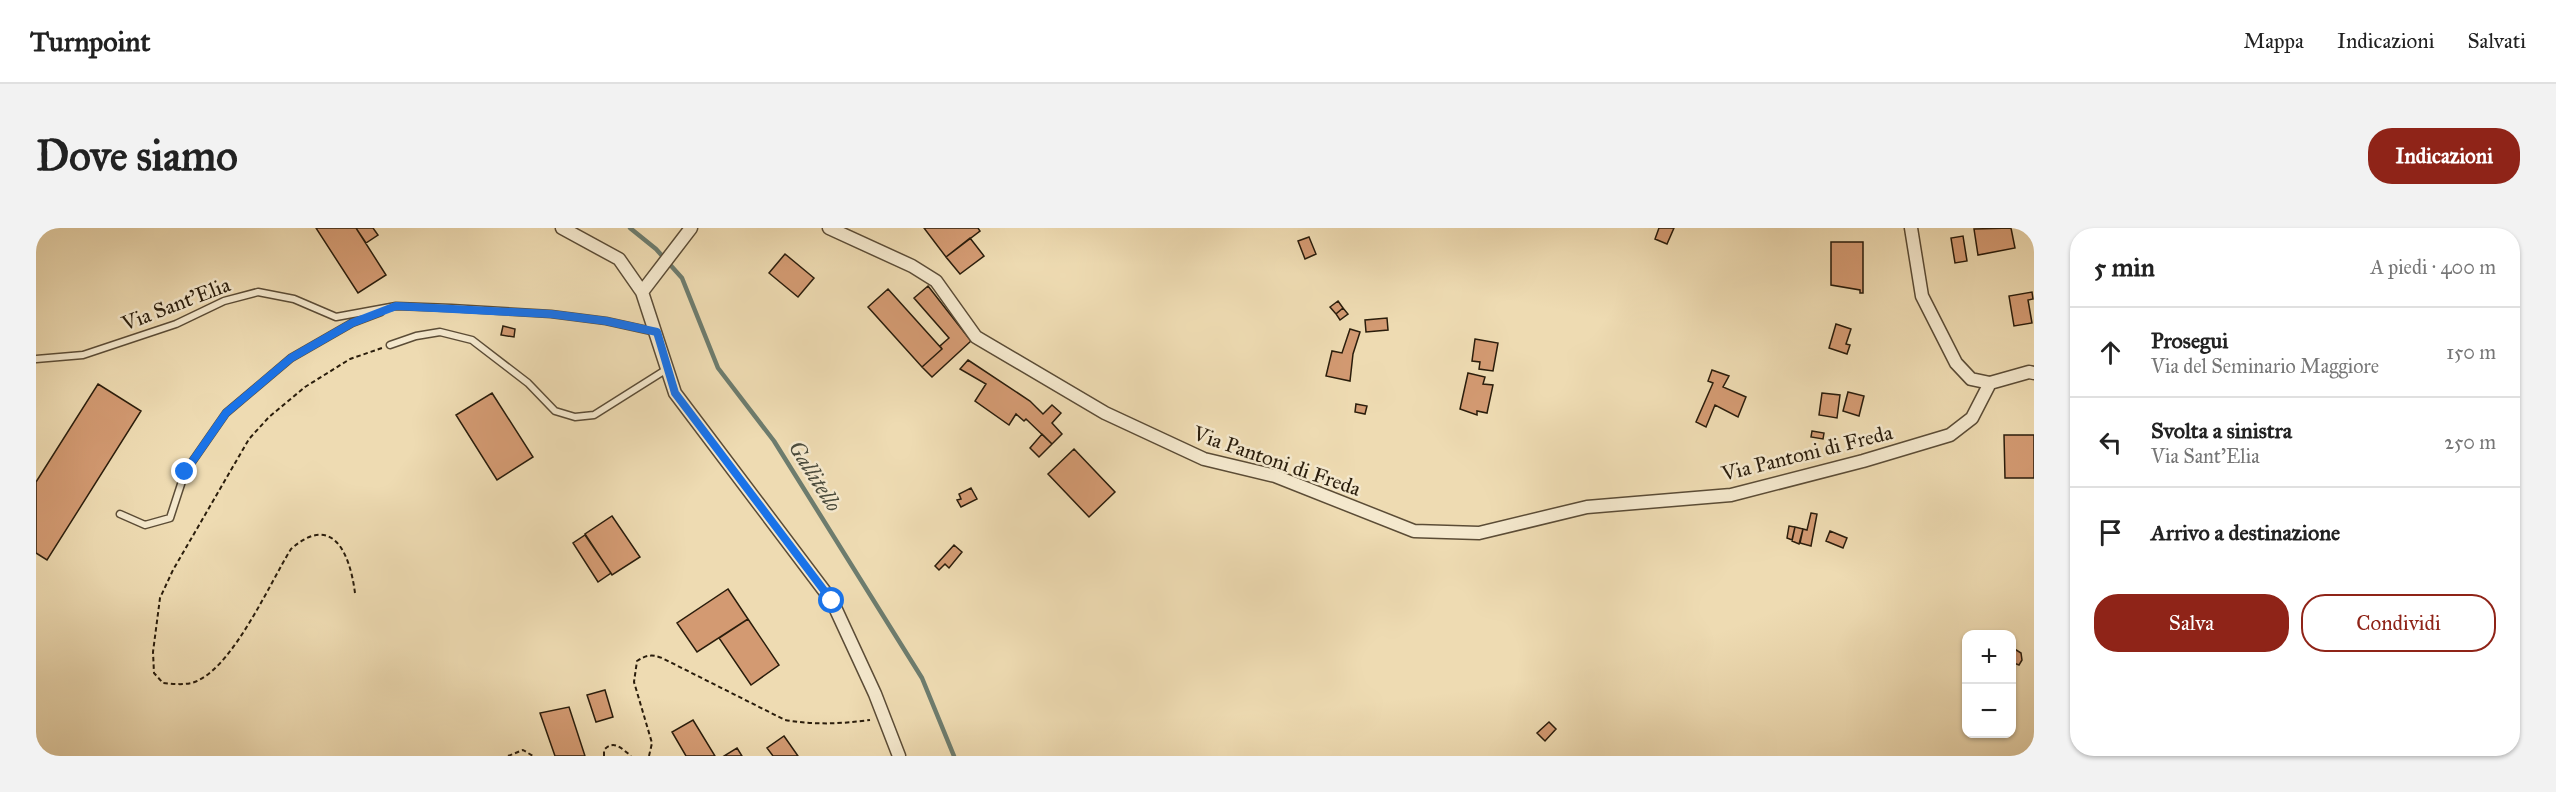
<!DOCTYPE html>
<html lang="it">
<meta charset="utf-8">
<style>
body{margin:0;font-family:"IM FELL Great Primer",serif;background:#f2f2f2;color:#222}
.controls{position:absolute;right:18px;bottom:18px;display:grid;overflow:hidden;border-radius:12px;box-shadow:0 2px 4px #0004}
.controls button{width:54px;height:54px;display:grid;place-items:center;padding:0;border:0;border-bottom:2px solid #e0e0e0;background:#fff;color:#222;font:30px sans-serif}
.stop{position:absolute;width:18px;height:18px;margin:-14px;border:4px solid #1a73e8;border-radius:50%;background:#fff}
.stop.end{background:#1a73e8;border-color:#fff;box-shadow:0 2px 6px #0008}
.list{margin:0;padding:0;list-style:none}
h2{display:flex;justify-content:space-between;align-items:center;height:78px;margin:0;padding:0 24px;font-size:26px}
h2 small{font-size:20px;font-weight:400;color:#767676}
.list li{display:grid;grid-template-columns:39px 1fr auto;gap:18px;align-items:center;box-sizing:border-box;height:90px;padding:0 24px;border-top:2px solid #e0e0e0}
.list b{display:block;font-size:22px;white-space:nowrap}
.list p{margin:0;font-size:20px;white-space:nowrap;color:#767676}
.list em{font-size:20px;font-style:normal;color:#767676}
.actions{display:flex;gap:12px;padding:18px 24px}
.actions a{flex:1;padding:14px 0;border:2px solid #8f2418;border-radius:24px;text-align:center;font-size:21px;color:#8f2418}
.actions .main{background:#8f2418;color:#fff}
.icon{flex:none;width:33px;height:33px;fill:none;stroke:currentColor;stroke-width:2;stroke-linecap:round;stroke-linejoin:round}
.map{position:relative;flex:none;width:1998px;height:528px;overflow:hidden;border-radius:24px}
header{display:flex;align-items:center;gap:36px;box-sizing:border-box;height:84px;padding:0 30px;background:#fff;border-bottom:2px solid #e0e0e0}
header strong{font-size:28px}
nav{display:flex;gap:33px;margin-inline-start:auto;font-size:21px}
.intro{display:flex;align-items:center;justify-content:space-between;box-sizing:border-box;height:144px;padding:0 36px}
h1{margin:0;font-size:42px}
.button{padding:15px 27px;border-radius:24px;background:#8f2418;color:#fff;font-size:21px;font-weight:700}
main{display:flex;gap:36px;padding:0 36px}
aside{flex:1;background:#fff;border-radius:24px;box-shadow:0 2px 4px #0004}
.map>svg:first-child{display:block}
</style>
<header>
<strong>Turnpoint</strong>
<nav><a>Mappa</a><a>Indicazioni</a><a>Salvati</a></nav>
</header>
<div class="intro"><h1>Dove siamo</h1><a class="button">Indicazioni</a></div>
<main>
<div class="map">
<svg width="1998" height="528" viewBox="0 0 1998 528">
<rect width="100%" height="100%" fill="#eedbb2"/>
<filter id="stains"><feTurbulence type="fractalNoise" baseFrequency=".00333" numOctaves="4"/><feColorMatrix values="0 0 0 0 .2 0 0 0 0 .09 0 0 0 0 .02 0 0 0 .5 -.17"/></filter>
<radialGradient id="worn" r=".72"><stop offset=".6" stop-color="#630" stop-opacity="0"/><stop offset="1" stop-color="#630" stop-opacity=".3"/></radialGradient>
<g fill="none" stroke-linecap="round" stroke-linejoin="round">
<path stroke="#6d7c6e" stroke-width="4.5" d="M 594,0 L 620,21 L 646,50 L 682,140 L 738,213 L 886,450 L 918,528"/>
</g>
<path fill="#d39a72" stroke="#2a1d0c" stroke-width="1.5" d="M 280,0 L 320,0 L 350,47 L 322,65 Z
M 320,0 L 337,0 L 342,7 L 330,15 Z
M 888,0 L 942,0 L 944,3 L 910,29 Z
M 1623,0 L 1638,0 L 1631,16 L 1619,11 Z
M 1975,0 L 1979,20 L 1942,27 L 1938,1 Z
M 1927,8 L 1931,33 L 1919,35 L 1915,10 Z
M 1273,9 L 1280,26 L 1269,31 L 1262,13 Z
M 934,10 L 948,28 L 924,46 L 910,29 Z
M 1795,14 L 1827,14 L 1827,65 L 1824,65 L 1824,62 L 1795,57 Z
M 749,26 L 778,50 L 762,69 L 733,45 Z
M 892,58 L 935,113 L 896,149 L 886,139 L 906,121 L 904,118 L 913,110 L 878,70 Z
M 852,61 L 906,121 L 886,139 L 832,79 Z
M 1996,64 L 1997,71 L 1992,72 L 1996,95 L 1978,98 L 1973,68 Z
M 1302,73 L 1307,80 L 1300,86 L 1294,79 Z
M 1307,80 L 1312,86 L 1304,92 L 1300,86 Z
M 1351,90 L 1352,102 L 1330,104 L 1329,92 Z
M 1800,96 L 1815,101 L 1810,116 L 1814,117 L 1811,126 L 1793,120 Z
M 467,98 L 479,101 L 478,109 L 465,107 Z
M 1314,101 L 1324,104 L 1317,126 L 1314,153 L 1290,148 L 1296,123 L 1306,125 Z
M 1439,111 L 1462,115 L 1457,143 L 1443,141 L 1444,134 L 1436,133 Z
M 932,132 L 994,173 L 1007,186 L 1016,177 L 1025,185 L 1016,195 L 1026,206 L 1016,216 L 990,191 L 988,193 L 980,186 L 973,197 L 939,173 L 950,156 L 924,141 Z
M 1676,142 L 1693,148 L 1687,159 L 1710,169 L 1702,189 L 1679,177 L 1670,199 L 1660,194 L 1677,155 L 1672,153 Z
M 1432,145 L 1449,149 L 1447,156 L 1457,157 L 1451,185 L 1441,183 L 1441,187 L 1424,181 Z
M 62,156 L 105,183 L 11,332 L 0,325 L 0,254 Z
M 1812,164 L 1828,168 L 1823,188 L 1807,183 Z
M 456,165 L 497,229 L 461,252 L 420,187 Z
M 1786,165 L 1804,167 L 1801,190 L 1783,187 Z
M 1320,176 L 1331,178 L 1329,186 L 1319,184 Z
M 1776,203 L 1788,205 L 1787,211 L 1775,209 Z
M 1006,206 L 1016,216 L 1003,229 L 994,220 Z
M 1968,207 L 1998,207 L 1998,250 L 1969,250 Z
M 1038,221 L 1079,264 L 1053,289 L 1012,246 Z
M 935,260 L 941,271 L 925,279 L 921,272 L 925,271 L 923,266 Z
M 1775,285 L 1781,286 L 1775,318 L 1764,315 L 1767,301 L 1771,302 Z
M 576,288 L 604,329 L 576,347 L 549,306 Z
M 1753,298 L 1759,299 L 1756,312 L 1751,310 Z
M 1759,299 L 1767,301 L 1763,316 L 1756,313 Z
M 1794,303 L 1811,310 L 1807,320 L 1790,313 Z
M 549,307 L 575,345 L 562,354 L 537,315 Z
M 918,317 L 926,324 L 913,340 L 909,336 L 903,342 L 899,338 Z
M 692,361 L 712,391 L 661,424 L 641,395 Z
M 712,391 L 743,437 L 715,457 L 683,410 Z
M 1977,420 L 1985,425 L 1986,432 L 1983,437 L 1978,435 L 1976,436 Z
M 569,462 L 577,489 L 560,494 L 551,467 Z
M 533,479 L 549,528 L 519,528 L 504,485 Z
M 657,492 L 679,528 L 650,528 L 636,504 Z
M 1513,494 L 1520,501 L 1509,513 L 1501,505 Z
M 748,508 L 762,528 L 737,528 L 731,520 Z
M 701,520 L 706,528 L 688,528 Z"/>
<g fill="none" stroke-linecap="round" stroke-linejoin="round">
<g stroke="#5b4c36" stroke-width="9">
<path id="service" d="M 354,117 L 380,108 L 404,104 L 436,112 L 492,155 L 519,183 L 539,189 L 558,187 L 631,141
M 0,131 L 47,127 L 140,96 L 188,73 L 222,64 L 258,71 L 300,89 L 360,78 L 415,80 L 515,86 L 570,93 L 620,104
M 84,286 L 109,297 L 134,290 L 149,244 L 190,185 L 255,130 L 316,95 L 345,84"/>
</g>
<g stroke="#5b4c36" stroke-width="15">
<path id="minor" d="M 526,0 L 583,31 L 606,64 L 639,165 L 796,373 L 839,466 L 863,528
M 793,0 L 876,38 L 900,53 L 940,109 L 1069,185 L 1168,231 L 1239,248 L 1378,303 L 1443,305 L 1551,279 L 1695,267 L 1827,233 L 1914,207 L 1936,190 L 1954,155
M 1875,0 L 1886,68 L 1920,135 L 1935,151 L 1954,155 L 1993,144 L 1998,145
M 606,64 L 655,0"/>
</g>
<path stroke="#2a1d0c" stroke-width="2" stroke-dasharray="4.5 3" stroke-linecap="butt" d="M 319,365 C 314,326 297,284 255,321 C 233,357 199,434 163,452 C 152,458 139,456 127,455 L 118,445 L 117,424 L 124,370 L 137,342 L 213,211 L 233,189 L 269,159 L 314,131 L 346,120
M 472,528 L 487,522 L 497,528
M 568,528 L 568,522 C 578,511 586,521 595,528
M 613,528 L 616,515 L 598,454 L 601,433 C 610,427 616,426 626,430 L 749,492 C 778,497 804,496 834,492"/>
<use href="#service" stroke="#f4e8cd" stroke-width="6"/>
<use href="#minor" stroke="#f4e8cd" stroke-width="12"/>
</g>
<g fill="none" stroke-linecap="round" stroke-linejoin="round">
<path stroke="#1a73e8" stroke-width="8" d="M 149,244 L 190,185 L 255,130 L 316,95 L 360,78 L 515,86 L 570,93 L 621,104 L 639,165 L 796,373"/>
</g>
<g text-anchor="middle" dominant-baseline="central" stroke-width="5" stroke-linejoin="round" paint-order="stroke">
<g font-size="21" fill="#2a1d0c" stroke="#f4e8cd">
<text transform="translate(140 76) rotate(-21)">Via Sant'Elia</text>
<text transform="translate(1771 225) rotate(-14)">Via Pantoni di Freda</text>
<text transform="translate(1241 233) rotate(19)">Via Pantoni di Freda</text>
</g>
<g font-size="22" font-style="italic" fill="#4b4c3d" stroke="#f4e8cd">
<text transform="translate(779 248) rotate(58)">Gallitello</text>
</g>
</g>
<rect width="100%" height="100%" filter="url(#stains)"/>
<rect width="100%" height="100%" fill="url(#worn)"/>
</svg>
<div class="controls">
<button>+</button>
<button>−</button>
</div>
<div class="stop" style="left:796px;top:373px"></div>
<div class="stop end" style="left:149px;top:244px"></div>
</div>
<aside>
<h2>5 min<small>A piedi · 400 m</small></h2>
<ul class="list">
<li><svg class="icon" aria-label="ahead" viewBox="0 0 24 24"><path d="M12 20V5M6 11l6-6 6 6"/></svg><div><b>Prosegui</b><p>Via del Seminario Maggiore</p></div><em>150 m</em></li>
<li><svg class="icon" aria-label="left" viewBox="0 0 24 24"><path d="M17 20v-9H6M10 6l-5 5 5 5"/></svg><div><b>Svolta a sinistra</b><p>Via Sant'Elia</p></div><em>250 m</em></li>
<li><svg class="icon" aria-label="arrive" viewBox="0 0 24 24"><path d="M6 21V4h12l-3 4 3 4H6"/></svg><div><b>Arrivo a destinazione</b></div></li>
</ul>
<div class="actions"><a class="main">Salva</a><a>Condividi</a></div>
</aside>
</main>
